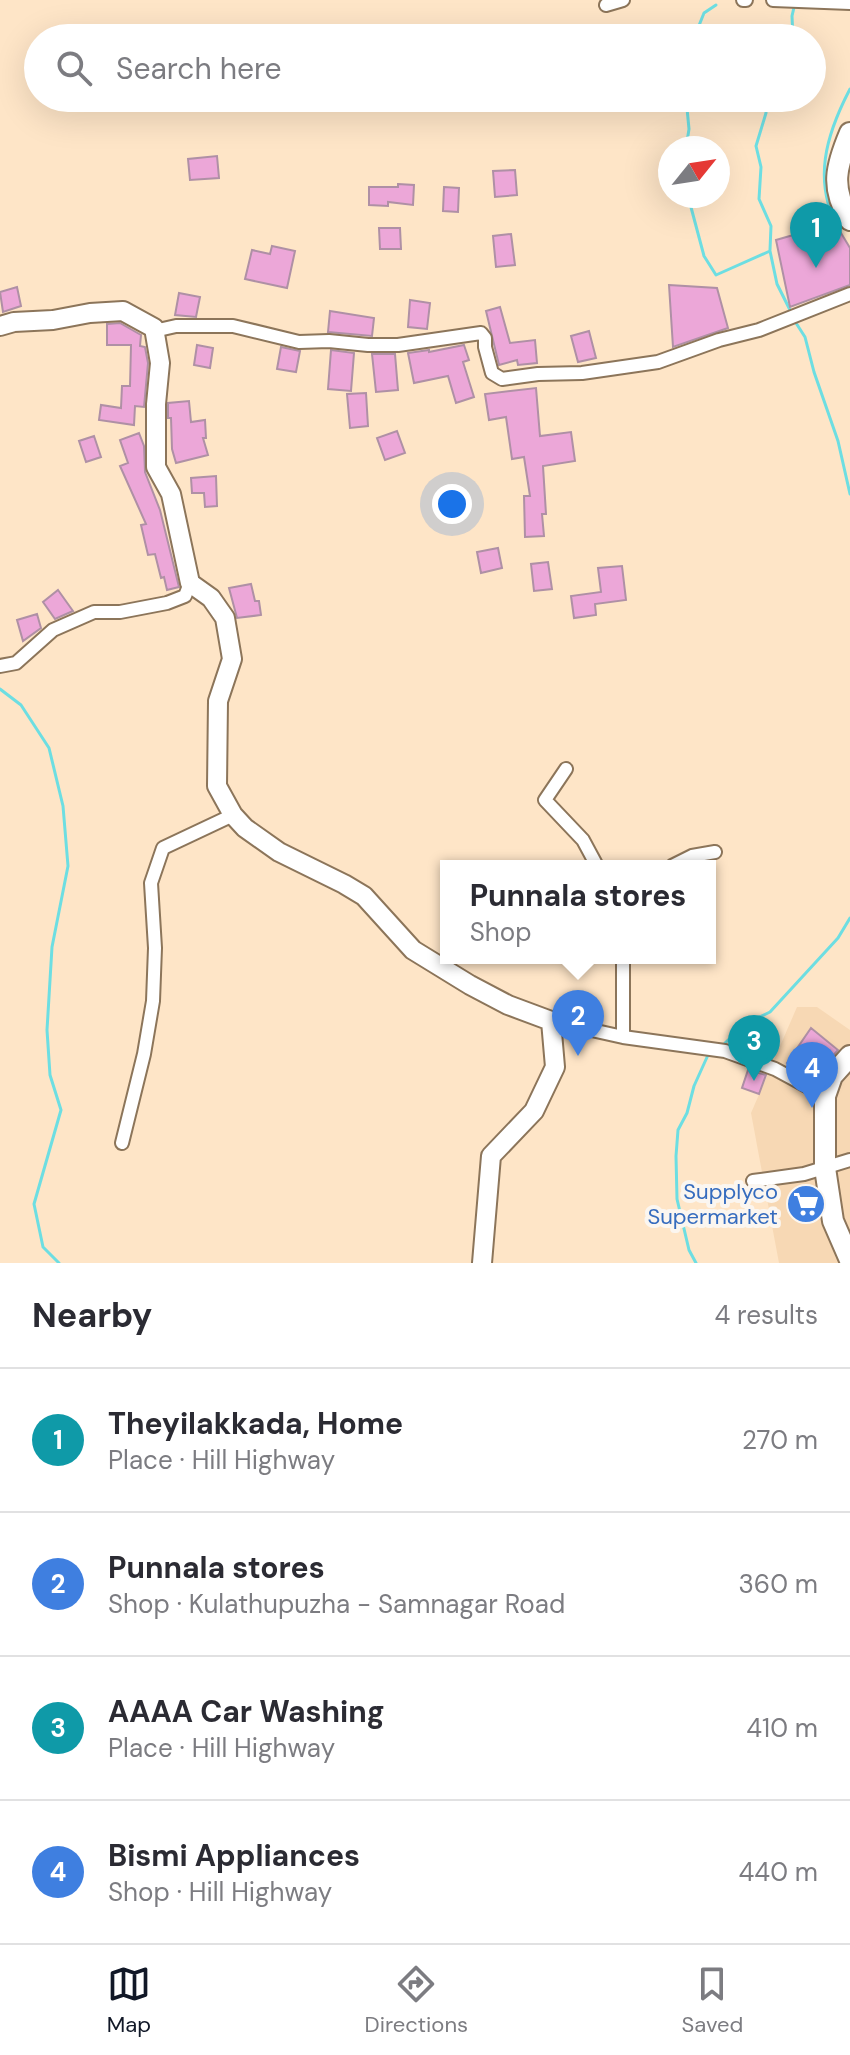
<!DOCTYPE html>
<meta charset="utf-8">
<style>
body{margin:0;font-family:"DM Sans",sans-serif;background:#f2f2f3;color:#2b2b33}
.compass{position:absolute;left:658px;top:136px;width:72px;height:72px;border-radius:50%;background:#fff;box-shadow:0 8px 32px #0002;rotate:60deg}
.you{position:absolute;left:452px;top:504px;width:28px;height:28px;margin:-20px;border:6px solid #fff;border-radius:50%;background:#1a73e8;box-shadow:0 0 0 12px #1a73e833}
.badge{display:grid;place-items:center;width:52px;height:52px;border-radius:50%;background:#111827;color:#fff;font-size:26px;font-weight:700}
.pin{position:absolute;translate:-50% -66px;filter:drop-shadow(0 2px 4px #0008)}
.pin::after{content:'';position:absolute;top:42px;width:28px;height:24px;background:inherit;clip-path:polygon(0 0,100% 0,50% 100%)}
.popup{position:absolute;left:440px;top:860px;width:276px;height:104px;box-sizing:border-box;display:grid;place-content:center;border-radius:0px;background:#fff;filter:drop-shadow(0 2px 6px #0005);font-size:26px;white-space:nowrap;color:#7c7c81}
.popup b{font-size:30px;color:#2b2b33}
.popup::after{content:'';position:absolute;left:50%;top:100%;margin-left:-16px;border:16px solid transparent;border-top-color:#fff}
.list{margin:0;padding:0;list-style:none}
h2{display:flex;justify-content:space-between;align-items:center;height:104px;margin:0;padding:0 32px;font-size:34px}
h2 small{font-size:26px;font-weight:400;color:#7c7c81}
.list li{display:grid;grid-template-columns:52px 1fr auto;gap:24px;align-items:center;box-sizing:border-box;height:144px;padding:0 32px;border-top:2px solid #e1e1e2}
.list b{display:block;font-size:30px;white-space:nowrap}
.list p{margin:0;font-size:26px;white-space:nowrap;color:#7c7c81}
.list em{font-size:26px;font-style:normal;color:#7c7c81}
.icon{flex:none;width:44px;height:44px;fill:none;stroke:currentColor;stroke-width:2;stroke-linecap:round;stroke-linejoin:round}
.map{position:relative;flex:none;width:850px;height:1263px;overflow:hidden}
.search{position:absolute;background:#fff;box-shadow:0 8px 32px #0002;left:24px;right:24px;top:24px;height:88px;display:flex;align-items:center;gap:20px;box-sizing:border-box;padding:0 28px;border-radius:44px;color:#7c7c81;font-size:30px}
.sheet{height:680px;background:#fff}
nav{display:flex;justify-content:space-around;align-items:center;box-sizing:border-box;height:112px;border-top:2px solid #e1e1e2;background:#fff;font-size:22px;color:#7c7c81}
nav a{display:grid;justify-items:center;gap:4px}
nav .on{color:#111827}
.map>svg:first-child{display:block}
</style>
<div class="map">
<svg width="850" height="1263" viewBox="0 0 850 1263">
<rect width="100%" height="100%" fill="#fee5c7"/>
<path fill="#f7d8b4" d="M 797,1007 L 817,1007 L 850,1030 L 850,1263 L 779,1263 L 751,1113 Z"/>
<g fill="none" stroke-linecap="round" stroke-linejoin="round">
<path stroke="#6ddee2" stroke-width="3" d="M 694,38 L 704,13 L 716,5
M 793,38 L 792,16 L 795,3
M 686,98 L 689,129 L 686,148
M 766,98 L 766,113 L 756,146 L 761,167 L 759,199 L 771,226 L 770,250
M 688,196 L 704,256 L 716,275 L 770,251 L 777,284 L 792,314
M 839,230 C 812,181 826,135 850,89
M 796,323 L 805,337 L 814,372 L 838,441 L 850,494
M 0,689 L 21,705 L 49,748 L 63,806 L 68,866 L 52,947 L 47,1030 L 50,1075 L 61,1110 L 34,1204 L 43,1247 L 59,1263
M 725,1043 L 745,1024 L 770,1012 L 838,938 L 850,918
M 696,1263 L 689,1250 L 677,1199 L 676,1156 L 678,1130 L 687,1113 L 694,1086 L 708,1055"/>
</g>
<path fill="#eca7d8" stroke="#af90a5" stroke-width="2" d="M 217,156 L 219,178 L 190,180 L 188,159 Z
M 515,170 L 517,195 L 495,197 L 493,171 Z
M 398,184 L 414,185 L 413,205 L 388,202 L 388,206 L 369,205 L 369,187 L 398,187 Z
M 444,187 L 459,188 L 458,212 L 443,211 Z
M 835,223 L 850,248 L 850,285 L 790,307 L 776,240 Z
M 379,228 L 400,228 L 401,249 L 380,249 Z
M 511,234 L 515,265 L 496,267 L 493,236 Z
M 272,246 L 295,251 L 287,288 L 245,279 L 252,250 L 270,254 Z
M 669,285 L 717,288 L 728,328 L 673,347 Z
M 17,287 L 21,306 L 3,312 L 0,292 Z
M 179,293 L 200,297 L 196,317 L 175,315 Z
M 410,300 L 430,303 L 427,329 L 408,327 Z
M 500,307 L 510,343 L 535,340 L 537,363 L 518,365 L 517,360 L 499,365 L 486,311 Z
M 330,311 L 374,318 L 372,336 L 328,332 Z
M 120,323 L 141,335 L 140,346 L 145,347 L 148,363 L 144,407 L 135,406 L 134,425 L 99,420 L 101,405 L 121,408 L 122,386 L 130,386 L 131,345 L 107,345 L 107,324 Z
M 589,331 L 596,358 L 578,362 L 571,336 Z
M 197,345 L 213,348 L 210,368 L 194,365 Z
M 464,345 L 469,360 L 463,362 L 474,397 L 456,403 L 448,376 L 414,383 L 408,353 L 429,350 L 429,352 Z
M 281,347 L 300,351 L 296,372 L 277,369 Z
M 331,350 L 354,353 L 351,391 L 328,389 Z
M 372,354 L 395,354 L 398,390 L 376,392 Z
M 536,388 L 540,436 L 571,432 L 575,461 L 543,466 L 546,514 L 542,514 L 544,536 L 525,537 L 524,496 L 530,496 L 524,457 L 512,459 L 506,417 L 489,420 L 485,394 Z
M 366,393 L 368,426 L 350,428 L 347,394 Z
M 189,401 L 191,422 L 205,420 L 206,438 L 203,438 L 208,455 L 176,463 L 172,449 L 171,418 L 168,418 L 168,403 Z
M 397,431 L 405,453 L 385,460 L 377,438 Z
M 139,433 L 144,446 L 145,472 L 160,510 L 179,587 L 167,590 L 164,577 L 161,578 L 155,554 L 148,555 L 141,525 L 146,524 L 120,466 L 128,463 L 120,440 Z
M 94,436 L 101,457 L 86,462 L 79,441 Z
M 216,476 L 217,506 L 205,507 L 204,493 L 192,493 L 191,478 Z
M 498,548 L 502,568 L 481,573 L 477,552 Z
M 548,562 L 552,589 L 534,591 L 531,564 Z
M 622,566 L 626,600 L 595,604 L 596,615 L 574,618 L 571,596 L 601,592 L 598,568 Z
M 251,584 L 255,601 L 259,601 L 261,615 L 237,618 L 229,588 Z
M 58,590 L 73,611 L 55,619 L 43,602 Z
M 37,614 L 41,628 L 23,641 L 17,620 Z
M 811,1028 L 838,1050 L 822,1068 L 816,1081 L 787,1063 Z
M 748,1070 L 766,1075 L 759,1094 L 742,1088 Z"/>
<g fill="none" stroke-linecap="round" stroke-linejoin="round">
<g stroke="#8c755a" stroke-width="16">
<path id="minor" d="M 743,0 L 746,0
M 773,0 L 850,3
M 606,5 L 623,0
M 154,331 L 176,326 L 233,326 L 299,342 L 329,341 L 368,345 L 398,345 L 481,333 L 485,338 L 485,347 L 492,373 L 502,379 L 538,374 L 582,373 L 658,362 L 719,340 L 759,330 L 850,294
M 0,666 L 16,663 L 53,630 L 94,612 L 120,612 L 167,603 L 185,596 L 190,583
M 566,769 L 545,800 L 583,840 L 597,866
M 672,866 L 692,856 L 715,852
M 623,958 L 623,1037
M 551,1021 L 623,1037 L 725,1051 L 775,1069 L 825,1096
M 122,1143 L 144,1054 L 153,1001 L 155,948 L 151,883 L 163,848 L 233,815
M 753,1181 L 804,1174 L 850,1160"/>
</g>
<g stroke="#8c755a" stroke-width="22">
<path id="secondary" d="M 0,326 L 14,322 L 53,320 L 90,313 L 123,311 L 154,328 L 160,363 L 156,404 L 156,467 L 171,494 L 190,583 L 211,598 L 225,618 L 232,659 L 218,701 L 217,786 L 233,815 L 245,828 L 279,852 L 344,884 L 364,896 L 413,950 L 470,985 L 508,1005 L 551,1021 L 555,1067 L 534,1111 L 491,1156 L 482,1263"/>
</g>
<g stroke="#8c755a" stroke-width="24">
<path id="primary" d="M 850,133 C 836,166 830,188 850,220
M 850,1056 L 832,1076 L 825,1096 L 825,1168 L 833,1221 L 850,1260"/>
</g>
<use href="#minor" stroke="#fff" stroke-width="12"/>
<use href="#secondary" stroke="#fff" stroke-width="18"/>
<use href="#primary" stroke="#fff" stroke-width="20"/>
</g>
<defs>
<g id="supermarket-disc" transform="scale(2)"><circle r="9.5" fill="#3f7fe0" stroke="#fbf6f0"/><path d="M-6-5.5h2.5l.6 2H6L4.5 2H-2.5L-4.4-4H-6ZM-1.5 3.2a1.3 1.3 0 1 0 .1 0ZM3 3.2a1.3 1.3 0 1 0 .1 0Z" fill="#fff"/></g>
</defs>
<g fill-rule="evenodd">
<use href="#supermarket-disc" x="806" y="1204"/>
</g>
<g text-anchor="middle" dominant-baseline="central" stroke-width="8" stroke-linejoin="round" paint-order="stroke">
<g font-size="22" fill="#366cbe" stroke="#fbf6f0" text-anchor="end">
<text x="778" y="1191">Supplyco<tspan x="778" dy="25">Supermarket</tspan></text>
</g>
</g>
</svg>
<svg class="compass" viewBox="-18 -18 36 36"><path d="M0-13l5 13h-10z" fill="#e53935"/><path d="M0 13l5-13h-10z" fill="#7c7c81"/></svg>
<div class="you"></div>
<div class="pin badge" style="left:816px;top:268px;background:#0f9aa8">1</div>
<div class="pin badge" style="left:578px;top:1056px;background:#3f7fe0">2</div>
<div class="popup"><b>Punnala stores</b>Shop</div>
<div class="pin badge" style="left:754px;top:1081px;background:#0f9aa8">3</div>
<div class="pin badge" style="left:812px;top:1108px;background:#3f7fe0">4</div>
<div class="search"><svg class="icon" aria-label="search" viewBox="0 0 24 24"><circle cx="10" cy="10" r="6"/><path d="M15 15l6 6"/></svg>Search here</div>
</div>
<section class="sheet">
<h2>Nearby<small>4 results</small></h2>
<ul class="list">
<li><span class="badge" style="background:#0f9aa8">1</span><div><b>Theyilakkada, Home</b><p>Place · Hill Highway</p></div><em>270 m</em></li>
<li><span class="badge" style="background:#3f7fe0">2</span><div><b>Punnala stores</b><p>Shop · Kulathupuzha - Samnagar Road</p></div><em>360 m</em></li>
<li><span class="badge" style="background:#0f9aa8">3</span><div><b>AAAA Car Washing</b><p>Place · Hill Highway</p></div><em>410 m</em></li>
<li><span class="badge" style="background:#3f7fe0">4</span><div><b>Bismi Appliances</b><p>Shop · Hill Highway</p></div><em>440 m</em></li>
</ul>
</section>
<nav>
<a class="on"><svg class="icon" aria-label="map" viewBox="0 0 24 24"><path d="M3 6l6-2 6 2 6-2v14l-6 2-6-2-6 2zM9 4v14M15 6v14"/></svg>Map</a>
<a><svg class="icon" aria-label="directions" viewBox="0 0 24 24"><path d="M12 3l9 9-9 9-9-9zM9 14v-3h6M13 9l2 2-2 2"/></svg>Directions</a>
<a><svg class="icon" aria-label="saved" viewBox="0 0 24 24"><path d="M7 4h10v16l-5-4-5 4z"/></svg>Saved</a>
</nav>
